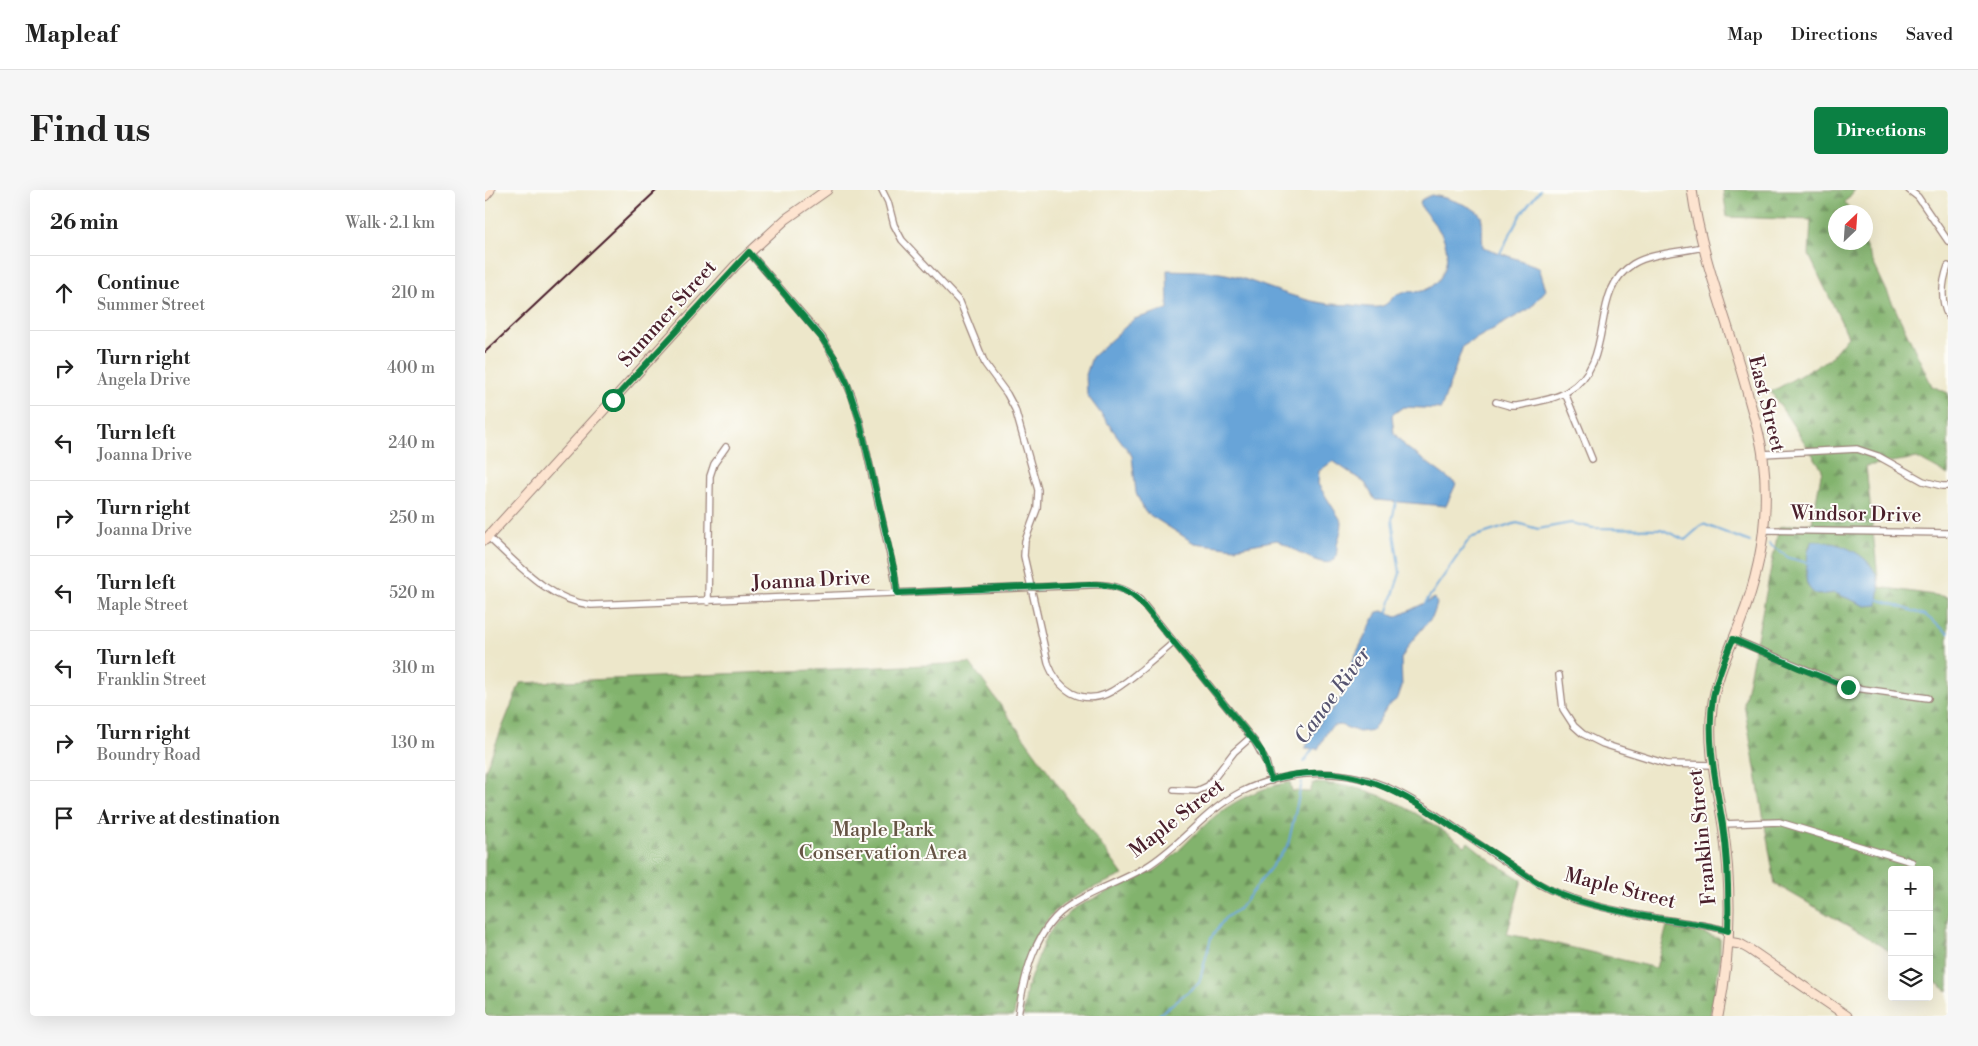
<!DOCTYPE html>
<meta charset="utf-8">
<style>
body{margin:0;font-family:"Libre Bodoni",serif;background:#f6f6f6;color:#222}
.controls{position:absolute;right:15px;bottom:15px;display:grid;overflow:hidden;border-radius:5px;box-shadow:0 5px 20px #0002}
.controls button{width:45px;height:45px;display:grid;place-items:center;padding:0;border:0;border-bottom:1px solid #e0e0e0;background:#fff;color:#222;font:25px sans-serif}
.compass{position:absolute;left:1343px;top:15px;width:45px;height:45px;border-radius:50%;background:#fff;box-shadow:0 5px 20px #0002;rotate:25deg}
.stop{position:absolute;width:15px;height:15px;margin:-11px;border:4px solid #0b8043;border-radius:50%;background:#fff}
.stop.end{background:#0b8043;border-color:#fff;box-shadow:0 1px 5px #0008}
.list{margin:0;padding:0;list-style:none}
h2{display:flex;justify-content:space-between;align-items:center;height:65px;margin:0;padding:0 20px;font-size:21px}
h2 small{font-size:16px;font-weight:400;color:#767676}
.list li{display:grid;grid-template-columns:32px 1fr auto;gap:15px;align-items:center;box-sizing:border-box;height:75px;padding:0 20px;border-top:1px solid #e0e0e0}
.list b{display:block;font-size:19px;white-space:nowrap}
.list p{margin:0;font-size:16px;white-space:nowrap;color:#767676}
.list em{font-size:16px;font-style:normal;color:#767676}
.icon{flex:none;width:28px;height:28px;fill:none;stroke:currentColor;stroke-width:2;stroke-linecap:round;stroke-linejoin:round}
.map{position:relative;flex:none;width:1463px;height:826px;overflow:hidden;border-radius:5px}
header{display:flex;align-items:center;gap:30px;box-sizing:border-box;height:70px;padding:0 25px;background:#fff;border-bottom:1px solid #e0e0e0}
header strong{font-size:24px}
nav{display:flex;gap:28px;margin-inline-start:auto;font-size:18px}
.intro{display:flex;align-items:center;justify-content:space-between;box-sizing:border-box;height:120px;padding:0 30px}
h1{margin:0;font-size:35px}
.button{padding:12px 22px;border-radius:5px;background:#0b8043;color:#fff;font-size:18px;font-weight:700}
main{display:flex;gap:30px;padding:0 30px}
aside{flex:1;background:#fff;border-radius:5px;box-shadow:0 5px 20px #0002}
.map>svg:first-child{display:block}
</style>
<header>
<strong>Mapleaf</strong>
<nav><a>Map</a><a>Directions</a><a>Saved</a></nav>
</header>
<div class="intro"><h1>Find us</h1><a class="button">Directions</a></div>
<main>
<aside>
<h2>26 min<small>Walk · 2.1 km</small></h2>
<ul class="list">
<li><svg class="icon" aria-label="ahead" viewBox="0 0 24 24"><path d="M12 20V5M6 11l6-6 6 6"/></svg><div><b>Continue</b><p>Summer Street</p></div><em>210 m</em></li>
<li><svg class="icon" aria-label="right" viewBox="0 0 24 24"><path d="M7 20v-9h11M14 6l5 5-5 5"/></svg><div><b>Turn right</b><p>Angela Drive</p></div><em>400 m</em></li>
<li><svg class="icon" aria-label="left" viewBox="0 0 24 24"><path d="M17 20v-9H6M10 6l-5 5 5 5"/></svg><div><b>Turn left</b><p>Joanna Drive</p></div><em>240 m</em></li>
<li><svg class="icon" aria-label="right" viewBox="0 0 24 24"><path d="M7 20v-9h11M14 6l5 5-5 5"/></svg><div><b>Turn right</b><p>Joanna Drive</p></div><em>250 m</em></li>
<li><svg class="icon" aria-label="left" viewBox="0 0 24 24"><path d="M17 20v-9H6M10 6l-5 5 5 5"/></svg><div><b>Turn left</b><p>Maple Street</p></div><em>520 m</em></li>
<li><svg class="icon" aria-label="left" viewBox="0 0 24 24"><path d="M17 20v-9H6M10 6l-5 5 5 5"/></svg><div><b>Turn left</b><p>Franklin Street</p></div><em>310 m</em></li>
<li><svg class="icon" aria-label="right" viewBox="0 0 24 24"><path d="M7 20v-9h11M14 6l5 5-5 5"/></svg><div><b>Turn right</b><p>Boundry Road</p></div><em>130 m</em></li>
<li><svg class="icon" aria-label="arrive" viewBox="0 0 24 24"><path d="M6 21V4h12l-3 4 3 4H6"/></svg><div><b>Arrive at destination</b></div></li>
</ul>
</aside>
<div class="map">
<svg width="1463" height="826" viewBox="0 0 1463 826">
<defs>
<pattern id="forest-firs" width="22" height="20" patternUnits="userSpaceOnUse" patternTransform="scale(1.25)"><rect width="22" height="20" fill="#82b36d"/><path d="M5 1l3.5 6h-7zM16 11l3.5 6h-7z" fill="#6c915a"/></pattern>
</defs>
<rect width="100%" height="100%" fill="#fdfcf7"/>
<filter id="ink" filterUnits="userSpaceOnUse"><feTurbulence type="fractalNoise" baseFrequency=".02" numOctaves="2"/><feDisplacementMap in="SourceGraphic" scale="10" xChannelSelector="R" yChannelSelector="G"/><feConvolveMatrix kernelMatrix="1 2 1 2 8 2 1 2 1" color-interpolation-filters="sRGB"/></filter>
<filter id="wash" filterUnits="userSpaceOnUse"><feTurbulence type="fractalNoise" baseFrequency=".0096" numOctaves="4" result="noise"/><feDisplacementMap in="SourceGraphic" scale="20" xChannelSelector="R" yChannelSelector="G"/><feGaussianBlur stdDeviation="1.12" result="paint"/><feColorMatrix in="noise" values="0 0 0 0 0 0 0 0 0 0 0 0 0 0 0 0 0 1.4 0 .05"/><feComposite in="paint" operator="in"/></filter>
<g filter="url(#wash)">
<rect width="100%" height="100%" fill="#ede7ca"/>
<path fill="url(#forest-firs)" stroke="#66694c" d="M 1238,0 L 1370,0 L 1360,12 L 1365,22 L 1350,22 L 1350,52 L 1379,53 L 1447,196 L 1463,203 L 1463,285 L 1432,268 L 1381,276 L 1394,397 L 1463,407 L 1463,801 L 1444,788 L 1444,680 L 1407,680 L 1407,763 L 1379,745 L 1290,694 L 1259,514 L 1294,337 L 1327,333 L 1337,279 L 1286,202 L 1344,169 L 1363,146 L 1324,65 L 1326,30 L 1242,27 Z
M 485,473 L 638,685 C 618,694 594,702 576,716 C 548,738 533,791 529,826 L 0,826 L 0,581 L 35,493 Z
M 805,592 L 807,601 L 825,602 L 828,593 C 893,594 929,621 980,656 L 983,652 L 1008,672 L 1037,690 L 1022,744 L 1068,753 L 1171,778 L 1182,736 L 1211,741 L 1235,749 L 1235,771 L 1225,826 L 538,826 L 542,797 L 560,749 L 571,733 L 593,716 L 664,682 L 665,684 C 687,670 701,652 720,635 C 743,613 773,598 805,592 Z"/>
<path fill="#67a4d8" stroke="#586282" d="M 946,5 C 956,6 991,16 996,26 C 998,31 997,50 998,57 L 1054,77 L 1061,100 L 1044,119 L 978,156 L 956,219 L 918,217 L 907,225 L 909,243 L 921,257 L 971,294 L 961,316 L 890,310 L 880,293 L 848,271 L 834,281 L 833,294 L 857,332 C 857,340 854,347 852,355 C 852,359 852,366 849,370 C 839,381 803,355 792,350 L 750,358 L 709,353 L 660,322 L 651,303 L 647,266 L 602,205 L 601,185 L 607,167 L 649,129 L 683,119 L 682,80 C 706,81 730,80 753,87 C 781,96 808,108 837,113 C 847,115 857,114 867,115 C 875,116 885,118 893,117 C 905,116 907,104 918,102 C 925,101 933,103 940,100 C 961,92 967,64 957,45 C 951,34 941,25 935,15 L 936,10 Z
M 1328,351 C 1355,351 1390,365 1394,395 C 1395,401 1393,409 1393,415 L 1381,416 L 1350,403 L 1332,405 C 1318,396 1321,387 1322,374 C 1323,364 1322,359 1328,351 Z
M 950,408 L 952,414 L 948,426 L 926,452 L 916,469 L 917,496 L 913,508 L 902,517 L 888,540 L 874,542 L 855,535 L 848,536 L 843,540 L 833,559 L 820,558 L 837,529 L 847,520 L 863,497 L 866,487 L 867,472 L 892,422 L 898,421 L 911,427 Z"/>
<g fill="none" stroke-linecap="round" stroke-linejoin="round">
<path stroke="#67a4d8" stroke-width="2" d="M 1015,63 L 1036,24 L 1055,0
M 1284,354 L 1304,368 L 1323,373
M 1392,409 L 1440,425 L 1463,443
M 940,413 L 985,348 L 1032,333 L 1053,339 L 1086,333 L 1108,338 L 1176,339 L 1200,350 L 1218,334 L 1265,352
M 902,424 L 915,383 L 907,330 L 911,312
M 819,572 L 829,557
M 672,826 L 714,793 L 726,748 L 740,728 L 755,718 L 803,655 L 817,592"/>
</g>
</g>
<g filter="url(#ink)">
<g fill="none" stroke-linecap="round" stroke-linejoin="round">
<g stroke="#9c837a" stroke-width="8">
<path id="street" d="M 397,0 L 403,12 L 409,35 L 417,50 L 475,112 L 500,174 L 522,204 L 530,219 L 553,300 L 552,319 L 540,351 L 539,366 L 563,473 C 568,487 575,496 587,503 C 614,517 636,496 656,480 C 667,471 678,462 689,452
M 1424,0 L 1433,7 L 1463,51
M 264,62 L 337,147 L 356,180 L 367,206 L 375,232 L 409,383 L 412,403
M 1463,76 C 1457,93 1455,110 1463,126
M 1080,203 L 1107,269
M 1011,212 L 1025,216 L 1032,216 C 1048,212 1069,210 1083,201 C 1133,171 1102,103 1148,74 C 1166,63 1197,62 1218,57
M 1278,264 L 1372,259 L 1393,266 L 1438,291 L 1457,296 L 1463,296
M 1279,340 L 1463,343
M 3,347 C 33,374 63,410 106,415 L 605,395 C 625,394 640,397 655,410 L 770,552 L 781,572 L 786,591
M 223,412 L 225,286 L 229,274 L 241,257
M 1248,449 L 1363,497 L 1443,508
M 1074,485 L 1078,519 L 1089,536 L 1098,544 L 1118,554 L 1182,574 L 1229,575
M 689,600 L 712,601 L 723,596 L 749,562 L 766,547
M 1238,634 L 1294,632 L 1427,672
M 533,826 C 539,786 549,737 587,714 C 610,699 638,691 661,677 C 696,656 719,621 756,602 C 802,579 859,577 906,599 C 932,611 956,628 979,644 C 1003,661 1028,676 1052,693 C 1086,712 1126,720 1165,727 C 1191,732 1218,733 1243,741"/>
</g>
<g stroke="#9c837a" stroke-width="11">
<path id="secondary" d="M 1207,0 C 1217,72 1246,139 1264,209 C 1269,228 1276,247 1278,267 C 1285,324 1276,380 1255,433 C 1244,461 1231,487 1227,518 C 1222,557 1232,597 1238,636 C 1247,698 1246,764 1233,826
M 0,6 L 5,0
M 0,350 L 250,76 L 301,29 L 342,0
M 1243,752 L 1255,754 L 1264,759 L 1362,826"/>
</g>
<use href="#street" stroke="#fff" stroke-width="5.5"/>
<use href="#secondary" stroke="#fde4d0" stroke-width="9"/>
<path stroke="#4a1f2b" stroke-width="2" d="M 0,162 L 172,0"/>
</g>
</g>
<g fill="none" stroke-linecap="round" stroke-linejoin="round" filter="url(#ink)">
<path stroke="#0b8043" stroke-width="6" d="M 128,210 L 264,62 L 336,147 L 350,168 L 362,193 L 375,232 L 410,383 L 412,403 L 605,394 C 628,394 645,399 660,417 L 770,552 L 777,562 L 786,590 C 862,567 918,602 978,644 C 993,653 1008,662 1022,672 C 1041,685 1057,697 1077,705 C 1105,716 1136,722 1165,727 C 1192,732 1218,733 1243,741 C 1244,706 1243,670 1238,635 C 1231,593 1221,549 1228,507 C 1232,487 1240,468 1248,449 L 1314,478 L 1363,497"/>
</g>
<g text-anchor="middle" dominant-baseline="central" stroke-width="4" stroke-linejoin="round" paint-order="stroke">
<g font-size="20" fill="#4a1f2b" stroke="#fdfcf7">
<text transform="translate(183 124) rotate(-48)">Summer Street</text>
<text transform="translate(1281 214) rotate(76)">East Street</text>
<text transform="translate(1371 325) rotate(1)">Windsor Drive</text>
<text transform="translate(326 391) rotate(-3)">Joanna Drive</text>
<text transform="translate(692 629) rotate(-38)">Maple Street</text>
<text transform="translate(1218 647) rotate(-96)">Franklin Street</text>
<text transform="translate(1135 699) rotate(14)">Maple Street</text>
</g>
<g font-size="20" fill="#655444" stroke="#fdfcf7">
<text x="398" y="640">Maple Park<tspan x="398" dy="23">Conservation Area</tspan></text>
</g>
<g font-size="21" font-style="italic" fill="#565470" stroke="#fdfcf7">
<text transform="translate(848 506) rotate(-54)">Canoe River</text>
</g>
</g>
</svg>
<div class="controls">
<button>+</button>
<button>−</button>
<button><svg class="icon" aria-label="layers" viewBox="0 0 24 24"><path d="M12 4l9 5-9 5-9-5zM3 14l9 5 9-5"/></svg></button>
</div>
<svg class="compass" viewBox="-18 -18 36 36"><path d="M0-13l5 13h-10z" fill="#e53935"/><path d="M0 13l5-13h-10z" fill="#767676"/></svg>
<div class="stop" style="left:128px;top:210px"></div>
<div class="stop end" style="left:1363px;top:497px"></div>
</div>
</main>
